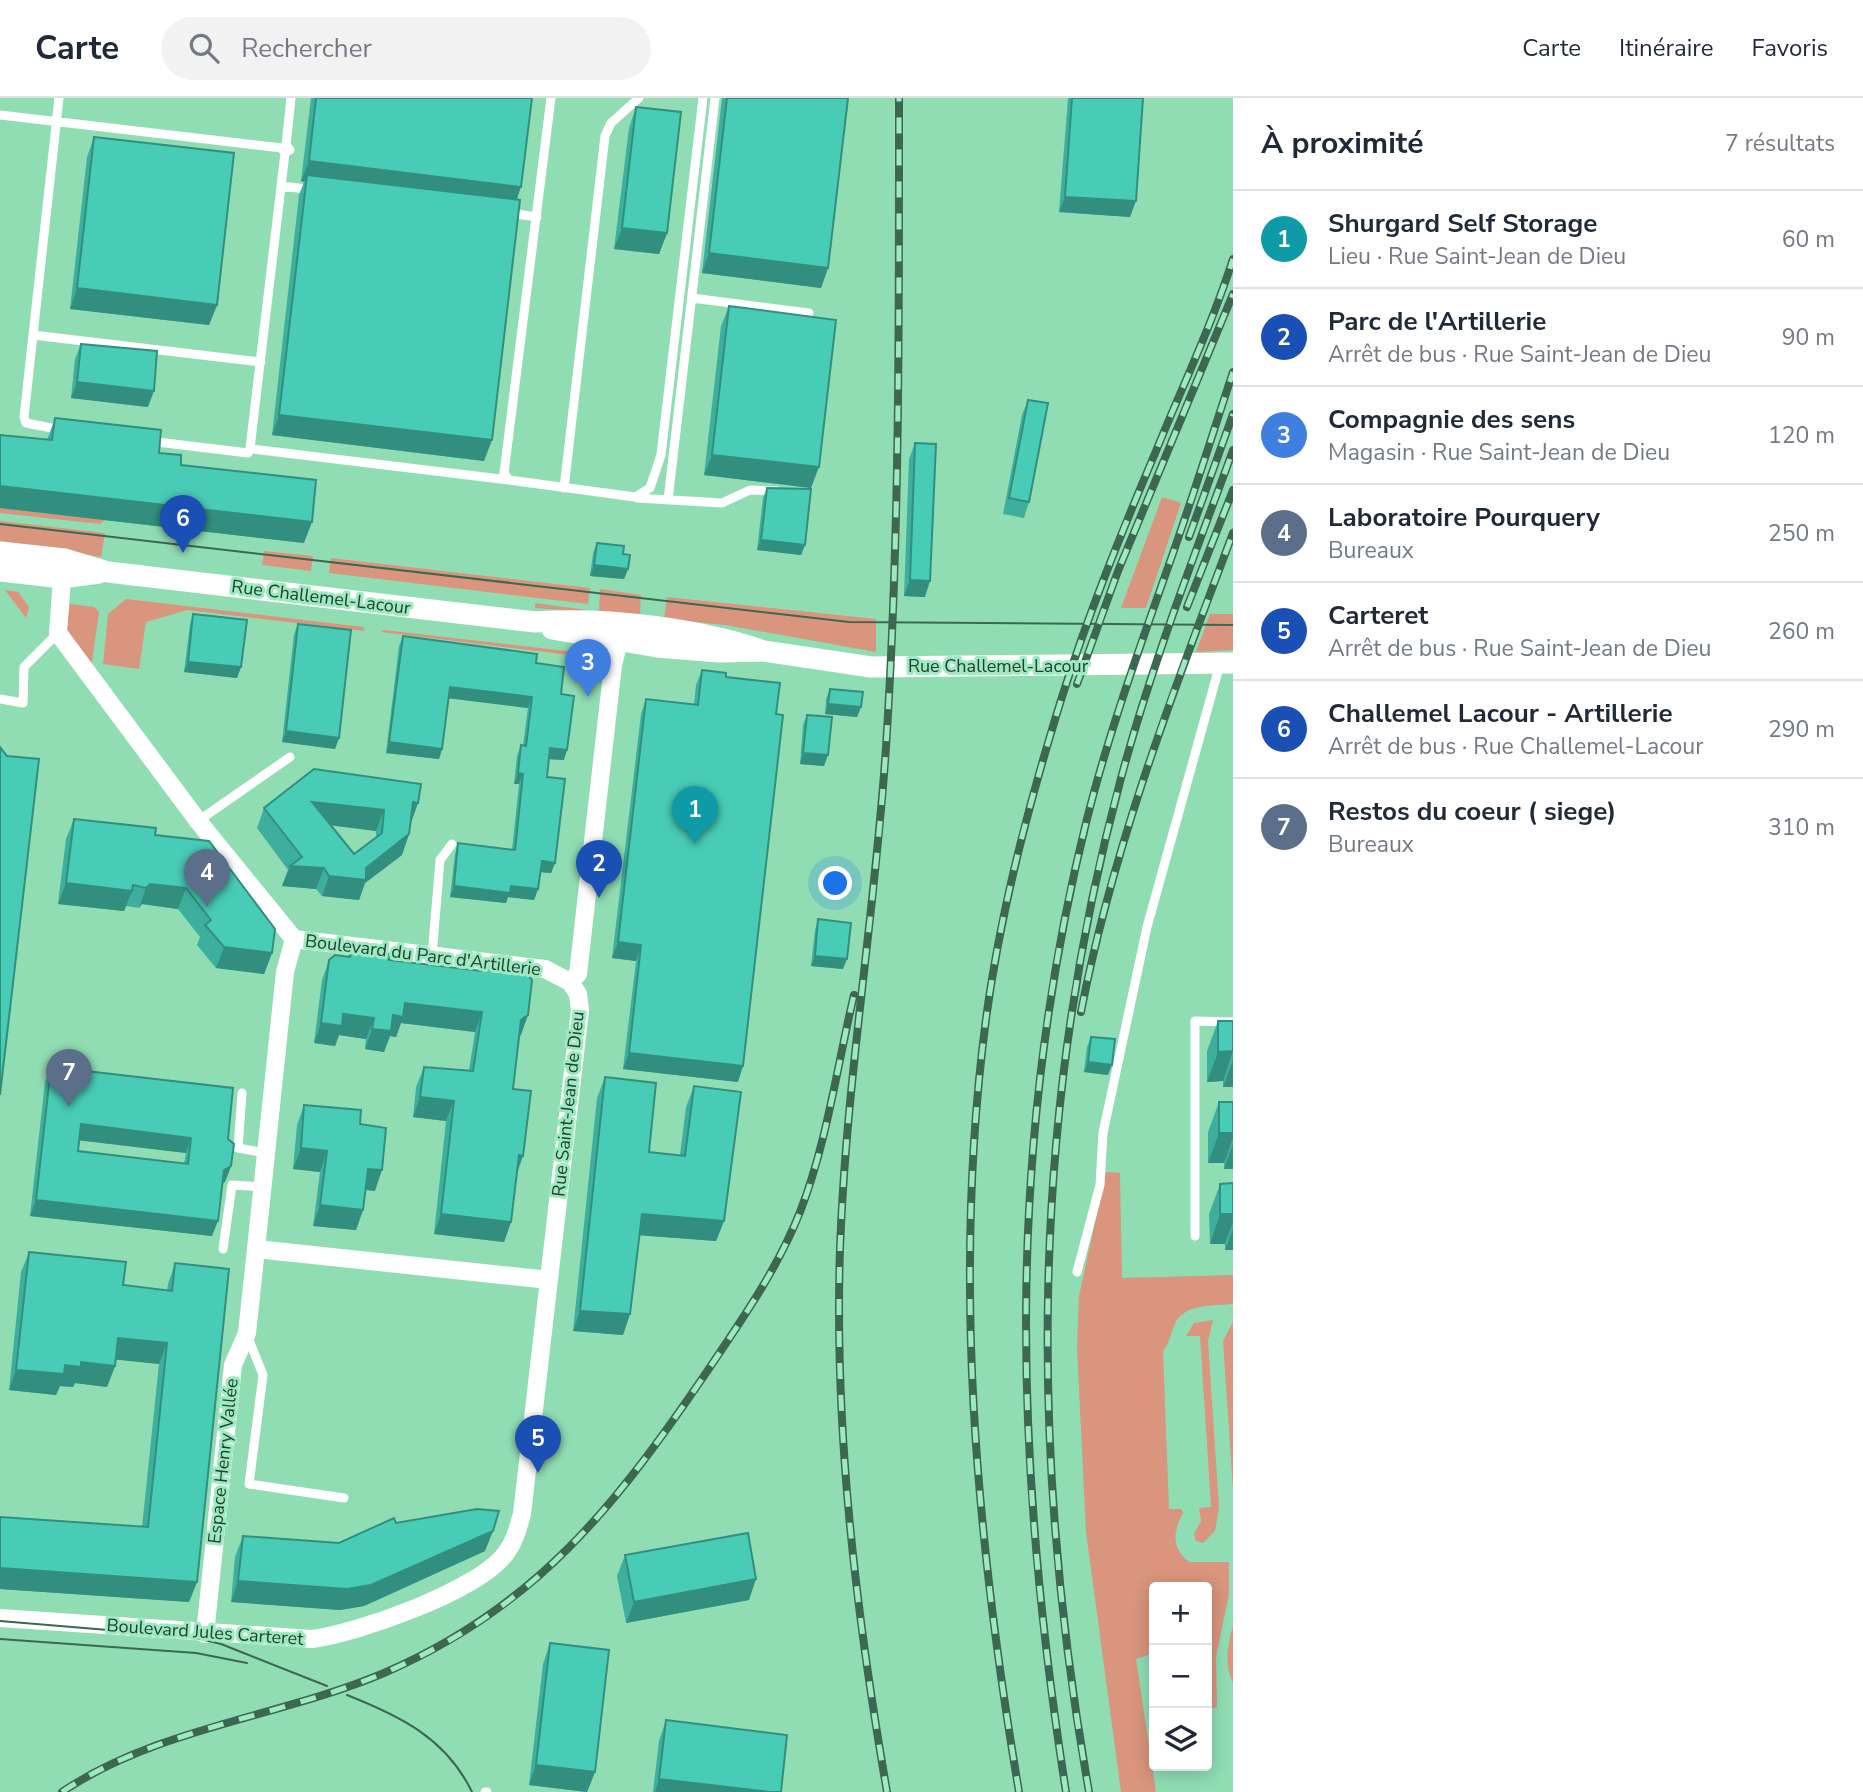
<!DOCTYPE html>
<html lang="fr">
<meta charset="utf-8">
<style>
body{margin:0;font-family:"Nunito Sans",sans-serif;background:#f2f2f3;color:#1f2937}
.controls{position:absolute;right:21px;bottom:21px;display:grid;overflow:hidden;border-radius:7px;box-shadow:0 4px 18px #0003}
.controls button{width:63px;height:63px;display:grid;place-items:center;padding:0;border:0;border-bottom:2px solid #e0e1e3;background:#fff;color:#1f2937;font:35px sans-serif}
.you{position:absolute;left:836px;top:786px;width:24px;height:24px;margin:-18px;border:5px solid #fff;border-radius:50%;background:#1a73e8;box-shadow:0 0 0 10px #1a73e833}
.badge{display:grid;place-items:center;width:46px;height:46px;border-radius:50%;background:#7c3aed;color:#fff;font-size:23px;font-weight:700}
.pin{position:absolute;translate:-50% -58px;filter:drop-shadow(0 2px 4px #0008)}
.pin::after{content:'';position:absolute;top:37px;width:24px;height:21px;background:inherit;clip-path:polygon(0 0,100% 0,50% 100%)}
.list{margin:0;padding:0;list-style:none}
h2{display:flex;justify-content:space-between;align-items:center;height:91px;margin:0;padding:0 28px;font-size:30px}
h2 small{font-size:23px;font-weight:400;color:#747a83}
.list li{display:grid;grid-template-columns:46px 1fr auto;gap:21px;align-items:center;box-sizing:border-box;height:98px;padding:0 28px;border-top:2px solid #e0e1e3}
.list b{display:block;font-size:26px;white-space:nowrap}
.list p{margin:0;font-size:23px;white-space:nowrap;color:#747a83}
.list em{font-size:23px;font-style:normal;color:#747a83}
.icon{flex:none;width:38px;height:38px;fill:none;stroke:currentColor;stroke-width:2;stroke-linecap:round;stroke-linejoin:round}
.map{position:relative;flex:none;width:1233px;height:1694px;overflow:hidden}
header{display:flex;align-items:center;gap:42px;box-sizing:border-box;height:98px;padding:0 35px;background:#fff;border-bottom:2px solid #e0e1e3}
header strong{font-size:33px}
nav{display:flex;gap:38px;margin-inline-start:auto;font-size:24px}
.search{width:490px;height:63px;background:#f2f2f3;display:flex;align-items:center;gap:18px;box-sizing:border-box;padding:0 24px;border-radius:38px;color:#747a83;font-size:26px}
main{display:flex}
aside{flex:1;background:#fff}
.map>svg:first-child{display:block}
</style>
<header>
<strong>Carte</strong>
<div class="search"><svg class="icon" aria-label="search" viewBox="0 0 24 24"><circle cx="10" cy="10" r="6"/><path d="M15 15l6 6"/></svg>Rechercher</div>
<nav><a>Carte</a><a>Itinéraire</a><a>Favoris</a></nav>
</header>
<main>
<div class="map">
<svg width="1233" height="1694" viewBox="0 0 1233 1694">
<rect width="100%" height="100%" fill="#90ddb4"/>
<path fill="#d9957d" d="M 1162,399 L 1181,405 L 1146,510 L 1121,510 Z
M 0,410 L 105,422 L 100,426 L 0,415 Z
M 0,423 L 105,435 L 101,459 L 0,443 Z
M 264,453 L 313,458 L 311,473 L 262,467 Z
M 331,460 L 590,490 L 588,506 L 329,475 Z
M 600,491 L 641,497 L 640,517 L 599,515 Z
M 5,492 L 18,494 L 29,509 L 26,520 Z
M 667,499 L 876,521 L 876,554 L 725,527 L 664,521 Z
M 126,501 L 363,529 L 365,533 L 187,512 L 146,524 L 139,571 L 103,566 L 108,516 Z
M 535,505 L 586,512 L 586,514 L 535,510 Z
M 70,506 L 94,509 L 99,514 L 91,571 L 66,533 Z
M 1210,516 L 1233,516 L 1233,552 L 1196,554 Z
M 384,532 L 575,554 L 578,558 L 381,534 Z
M 1106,1074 L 1120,1075 L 1122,1180 L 1233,1177 L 1233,1206 C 1213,1208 1182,1205 1174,1228 C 1170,1238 1170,1244 1163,1253 L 1169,1411 L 1181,1411 L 1183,1414 C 1174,1434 1170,1448 1189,1464 L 1229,1464 L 1229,1496 L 1216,1559 L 1217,1609 L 1207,1612 L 1207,1489 L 1154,1489 L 1154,1555 L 1136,1561 L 1156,1694 L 1121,1694 L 1086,1434 L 1077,1250 L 1079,1198 Z
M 1213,1222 L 1208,1243 L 1219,1410 L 1215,1433 L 1203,1445 L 1196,1443 L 1194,1436 L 1201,1423 L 1199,1410 L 1211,1409 L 1200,1238 L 1186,1238 L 1194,1225 Z
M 1233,1224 L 1233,1392 L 1223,1243 Z
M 1233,1528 L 1233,1585 C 1224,1566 1227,1548 1233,1528 Z"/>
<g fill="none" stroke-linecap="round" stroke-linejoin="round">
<path stroke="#fff" stroke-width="9" d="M 59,0 L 24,319 L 26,325 L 62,332
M 551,0 L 504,375 L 509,382 L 635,399 L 650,390 L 661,357 L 703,0
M 0,17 L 282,50
M 286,47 L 291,0
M 281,88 L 314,92
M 509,115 L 537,119
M 692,200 L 809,215
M 33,237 L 261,264
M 149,343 L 248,355
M 250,350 L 285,55 L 282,51 L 286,47 L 290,52 L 285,55
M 252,351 L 509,382
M 564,390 L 605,38 L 611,25 L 639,0
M 637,400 L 722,405 L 750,392 L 777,393
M 668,402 L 715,0
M 0,601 L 23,605 L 24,569 L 58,535
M 198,723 L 290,659
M 432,858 L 440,762 L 452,746
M 242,995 L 238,1050 L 266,1055
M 1195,1138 L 1195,923 L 1233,924
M 223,1151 L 232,1087 L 262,1089
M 1077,1174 L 1100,1087 L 1103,1035 L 1147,829 L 1220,566
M 247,1237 L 263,1277 L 249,1386 L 344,1400
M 485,1694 L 487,1694"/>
<path stroke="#fff" stroke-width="18" d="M 62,480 L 58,535 L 198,723 L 294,841 L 545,871 L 570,884
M 294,841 L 285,874 L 256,1151 L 549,1182
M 0,1520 L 312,1541 C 358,1535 478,1493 506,1455 C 515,1443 518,1430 522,1416 L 580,912 L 578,896 L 570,884 L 578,876 L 613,567 L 622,531
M 205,1536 L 233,1267 L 247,1235 L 256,1151"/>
<path stroke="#fff" stroke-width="21" d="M 0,454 L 65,461 L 108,474 L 535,524 C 606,519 697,530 764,553
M 0,473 L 62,480 L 99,475
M 552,531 L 657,549 L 719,554 L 764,553 L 871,569 L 1233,565"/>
<path stroke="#3d6751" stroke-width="2" d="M 0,426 L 849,524 L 1233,527
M 0,1523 L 192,1539 L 221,1546 L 327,1588
M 0,1541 L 196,1555 L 247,1565
M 347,1597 C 400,1618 446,1640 472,1694"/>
<g stroke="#3d6751" stroke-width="8">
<path id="rail" d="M 1189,439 L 1233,316
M 1187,509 L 1233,392
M 1077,586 L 1118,473 L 1233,196
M 1081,914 C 1113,748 1174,592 1233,435
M 62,1694 C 157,1630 280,1619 384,1575 C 537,1509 615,1408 706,1275 C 741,1223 777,1172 800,1114 C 827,1045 837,968 854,897
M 887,1694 C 856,1515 834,1333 840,1151 C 846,983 875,816 886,649 C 900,432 899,217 899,0
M 1019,1694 C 976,1439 952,1178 986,921 C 999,824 1023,728 1051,635 C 1079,539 1117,445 1156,353 C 1182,289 1212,227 1233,161
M 1066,1694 C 1014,1362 1005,1053 1086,725 C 1107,640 1137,557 1166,475 C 1190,408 1211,341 1233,274
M 1089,1694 C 1029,1354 1030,1019 1120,684 C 1150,571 1193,462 1233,352"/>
</g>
<use href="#rail" stroke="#9deac1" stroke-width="5" stroke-dasharray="16" stroke-linecap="butt"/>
</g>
<path fill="#3eaf9d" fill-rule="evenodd" d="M 311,0 L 532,0 L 517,102 L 484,363 L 272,337 L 299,97 L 304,84 L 301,83 Z
M 722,0 L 848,0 L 828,170 L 821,190 L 702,175 Z
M 1068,0 L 1143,0 L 1130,119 L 1059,114 Z
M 636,9 L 667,135 L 659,156 L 614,151 L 629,30 Z
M 94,39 L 217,207 L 209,227 L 70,211 L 87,59 Z
M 729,208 L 811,390 L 704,377 L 721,228 Z
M 81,246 L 148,309 L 71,300 L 75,261 Z
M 1028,302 L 1029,404 L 1024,420 L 1003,416 L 1022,317 Z
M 55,320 L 159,355 L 181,367 L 304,445 L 0,410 L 0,337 L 47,342 Z
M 915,345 L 925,499 L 904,498 L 909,361 Z
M 767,390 L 805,447 L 801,457 L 757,452 L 763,400 Z
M 597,445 L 623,456 L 628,471 L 624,481 L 590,478 L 593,455 Z
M 193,516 L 241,569 L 237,580 L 184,574 L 190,526 Z
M 298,526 L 339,640 L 335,651 L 282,644 L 294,536 Z
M 403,538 L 536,565 L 561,596 L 564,662 L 549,661 L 547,679 L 555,765 L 551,775 L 541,774 L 538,791 L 534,802 L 508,799 L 506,805 L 450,799 L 455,756 L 458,745 L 512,752 L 519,686 L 514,686 L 517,658 L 521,647 L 523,647 L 528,610 L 449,600 L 442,651 L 439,661 L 386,655 L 399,548 Z
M 702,572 L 726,579 L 738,984 L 623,971 L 636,863 L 612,860 L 641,616 L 646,601 L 694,606 L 696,587 Z
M 830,591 L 861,609 L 857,619 L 825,616 L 826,601 Z
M 807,617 L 824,668 L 800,666 L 803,627 Z
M 314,671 L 411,725 L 409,736 L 402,757 L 365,785 L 359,802 L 322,798 L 316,791 L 282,788 L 288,772 L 257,730 L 264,710 ZM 331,727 L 376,733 L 376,739 L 354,756 Z
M 74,721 L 155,737 L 272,855 L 264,876 L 216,870 L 197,847 L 200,839 L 178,811 L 142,806 L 139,810 L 126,808 L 124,813 L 58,806 L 66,741 Z
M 818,821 L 843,871 L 811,868 L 815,832 Z
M 351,852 L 389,862 L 521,937 L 519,938 L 513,991 L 517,1077 L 511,1124 L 504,1144 L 434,1136 L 446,1023 L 413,1019 L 416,989 L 424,969 L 469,972 L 475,934 L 401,925 L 396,939 L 390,938 L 384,954 L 365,951 L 366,941 L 339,937 L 335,948 L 314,945 L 322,882 L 329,862 L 348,858 Z
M 1218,923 L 1233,923 L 1233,989 L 1223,989 L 1223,983 L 1207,984 L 1207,953 Z
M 1091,939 L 1108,977 L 1084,974 L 1087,949 Z
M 51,969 L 228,1041 L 231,1068 L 225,1084 L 223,1085 L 212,1138 L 30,1118 L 45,984 ZM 80,1042 L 186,1055 L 184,1066 L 78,1053 Z
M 605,979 L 649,1054 L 680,1057 L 686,1009 L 694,988 L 724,1123 L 716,1143 L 640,1137 L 630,1216 L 623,1237 L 573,1233 L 597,1000 Z
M 1219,1004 L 1233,1004 L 1233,1071 L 1224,1071 L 1224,1065 L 1208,1065 L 1208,1034 Z
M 304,1007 L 360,1026 L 375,1093 L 365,1092 L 363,1112 L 356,1132 L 313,1128 L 320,1074 L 293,1071 L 297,1027 Z
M 1233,1085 L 1233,1152 L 1225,1152 L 1225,1146 L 1210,1146 L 1209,1116 L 1220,1086 Z
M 29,1154 L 123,1187 L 167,1192 L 168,1186 L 175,1165 L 197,1484 L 189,1504 L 0,1491 L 0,1419 L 142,1429 L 159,1266 L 116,1261 L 115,1268 L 107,1289 L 75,1285 L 73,1289 L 60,1288 L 56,1297 L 9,1292 L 21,1174 Z
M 396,1425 L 485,1453 L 364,1508 L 340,1512 L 231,1504 L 235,1459 L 243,1438 L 339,1445 Z
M 625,1457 L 749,1502 L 626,1525 L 617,1478 Z
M 550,1545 L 595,1674 L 587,1694 L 529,1687 L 543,1566 Z
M 666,1622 L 781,1694 L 653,1694 L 659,1643 Z"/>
<path fill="#328f7f" d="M 309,63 L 521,89 L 514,109 L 307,77 L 304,84 L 301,83 Z
M 1065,99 L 1136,103 L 1130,119 L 1059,114 Z
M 622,130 L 667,135 L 659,156 L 614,151 Z
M 709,155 L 828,170 L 821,190 L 702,175 Z
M 77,190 L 217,207 L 209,227 L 70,211 Z
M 77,284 L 154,293 L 148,309 L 71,300 Z
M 279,317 L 492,342 L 484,363 L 272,337 Z
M 712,357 L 819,369 L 811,390 L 704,377 Z
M 0,388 L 312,424 L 304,445 L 0,410 Z
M 761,442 L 805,447 L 801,457 L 757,452 Z
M 594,467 L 628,471 L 624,481 L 590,478 Z
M 910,482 L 930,483 L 925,499 L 904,498 Z
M 188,564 L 241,569 L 237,580 L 184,574 Z
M 450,589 L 532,599 L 528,610 L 446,600 Z
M 828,606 L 861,609 L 857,619 L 825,616 Z
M 286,633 L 339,640 L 335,651 L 282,644 Z
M 389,644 L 442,651 L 439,661 L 386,655 Z
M 550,650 L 567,652 L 564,662 L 546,661 Z
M 803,655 L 828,657 L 824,668 L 800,666 Z
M 518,675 L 523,676 L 519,686 L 514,686 Z
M 312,704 L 384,712 L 376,733 L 304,724 Z
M 413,704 L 418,705 L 411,725 L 406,725 Z
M 409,736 L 402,757 L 365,785 L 359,802 L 322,798 L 329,778 L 366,770 Z
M 542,763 L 555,765 L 551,775 L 538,774 Z
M 290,768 L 324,770 L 316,791 L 282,788 Z
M 66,785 L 132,793 L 124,813 L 58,806 Z
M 150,786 L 186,790 L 178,811 L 142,806 L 139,810 L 146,790 Z
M 454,788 L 511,788 L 538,791 L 534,802 L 508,799 L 506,805 L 450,799 Z
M 618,844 L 641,847 L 636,863 L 612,860 Z
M 224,849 L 272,855 L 264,876 L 216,870 Z
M 815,858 L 847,861 L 843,871 L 811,868 Z
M 405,905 L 482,914 L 475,934 L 401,925 L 396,939 L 390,938 L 384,954 L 365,951 L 372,931 L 393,917 Z
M 343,916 L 374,920 L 366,941 L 339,937 L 335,948 L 314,945 L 321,925 Z
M 528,917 L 521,937 L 514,942 L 521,922 Z
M 1233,953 L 1223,983 L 1207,984 L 1218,954 Z
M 629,955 L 743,968 L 738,984 L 623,971 Z
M 1233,962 L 1233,989 L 1223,989 Z
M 1088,964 L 1112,967 L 1108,977 L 1084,974 Z
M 420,999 L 454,1003 L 446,1023 L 413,1019 Z
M 81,1026 L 191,1040 L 186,1055 L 76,1042 Z
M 1219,1035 L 1233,1035 L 1233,1040 L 1224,1065 L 1208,1065 Z
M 1233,1046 L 1233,1071 L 1224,1071 Z
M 301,1050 L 327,1053 L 320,1074 L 293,1071 Z
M 519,1057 L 523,1058 L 516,1078 Z
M 231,1068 L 225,1084 L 218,1088 L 224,1072 Z
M 368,1071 L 382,1072 L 375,1093 L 360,1091 Z
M 36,1102 L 218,1123 L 212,1138 L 30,1118 Z
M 320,1107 L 363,1112 L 356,1132 L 313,1128 Z
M 441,1116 L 511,1124 L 504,1144 L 434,1136 Z
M 642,1116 L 724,1123 L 716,1143 L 635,1137 Z
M 1220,1116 L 1233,1116 L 1233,1124 L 1225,1146 L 1210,1146 Z
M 1233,1131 L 1233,1152 L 1225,1152 Z
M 580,1213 L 630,1216 L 623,1237 L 573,1233 Z
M 118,1240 L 167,1245 L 159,1266 L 110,1261 Z
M 81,1264 L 115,1268 L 107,1289 L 75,1285 L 73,1289 L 60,1288 L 56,1297 L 9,1292 L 16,1272 Z
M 493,1433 L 485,1453 L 364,1508 L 340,1512 L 231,1504 L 238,1483 Z
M 0,1470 L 197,1484 L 189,1504 L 0,1491 Z
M 756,1481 L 749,1502 L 626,1525 L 634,1504 Z
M 536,1667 L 595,1674 L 587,1694 L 529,1687 Z
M 659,1681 L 770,1694 L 655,1694 Z"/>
<path fill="#48ccb6" stroke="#328f7f" stroke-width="2" fill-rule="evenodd" d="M 316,0 L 532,0 L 521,89 L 309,63 Z
M 727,0 L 848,0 L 828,170 L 709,155 Z
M 1072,0 L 1143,0 L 1136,103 L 1065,99 Z
M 636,9 L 681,14 L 667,135 L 622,130 Z
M 94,39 L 234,55 L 217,207 L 77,190 Z
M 307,77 L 520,102 L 492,342 L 279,317 Z
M 729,208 L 836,222 L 819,369 L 712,357 Z
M 81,246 L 157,253 L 154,293 L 77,284 Z
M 1028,302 L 1048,305 L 1029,404 L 1009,400 Z
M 55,320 L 161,332 L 159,355 L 181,357 L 181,367 L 316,382 L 312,424 L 0,388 L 0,337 L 52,342 Z
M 915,345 L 936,346 L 930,483 L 910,482 Z
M 767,390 L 811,391 L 805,447 L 761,442 Z
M 597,445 L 624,448 L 623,456 L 630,457 L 628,471 L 594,467 Z
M 193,516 L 247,522 L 241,569 L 188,564 Z
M 298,526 L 351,532 L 339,640 L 286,633 Z
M 403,538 L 537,556 L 536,565 L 564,569 L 561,596 L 574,598 L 567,652 L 550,650 L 547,679 L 565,681 L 555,765 L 542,763 L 538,791 L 511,788 L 510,795 L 454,788 L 458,745 L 515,752 L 523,676 L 518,675 L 521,647 L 526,648 L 532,599 L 450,589 L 442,651 L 389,644 Z
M 702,572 L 726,575 L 726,579 L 780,585 L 776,616 L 783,617 L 743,968 L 629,955 L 641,847 L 618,844 L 646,601 L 698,607 Z
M 830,591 L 863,594 L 861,609 L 828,606 Z
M 807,617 L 832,619 L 828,657 L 803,655 Z
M 0,649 L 7,658 L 39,661 L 0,997 Z
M 314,671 L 421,686 L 418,705 L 413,704 L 409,736 L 366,770 L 366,782 L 329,778 L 324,770 L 290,768 L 302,759 L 264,710 ZM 312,704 L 384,712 L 382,735 L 354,756 Z
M 74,721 L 156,730 L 155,737 L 209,743 L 275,831 L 272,855 L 224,849 L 205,827 L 211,822 L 186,790 L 150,786 L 146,790 L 133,787 L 132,793 L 66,785 Z
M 818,821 L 851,825 L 847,861 L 815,858 Z
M 351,852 L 390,856 L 389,862 L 482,873 L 488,867 L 525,873 L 532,882 L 528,917 L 521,922 L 513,991 L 531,993 L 523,1058 L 519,1057 L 511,1124 L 441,1116 L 454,1003 L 420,999 L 424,969 L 473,973 L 482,914 L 405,905 L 403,919 L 393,917 L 391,933 L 372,931 L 374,920 L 343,916 L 342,928 L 321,925 L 329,862 L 335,857 L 350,859 Z
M 1218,923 L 1233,923 L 1233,953 L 1218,954 Z
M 1091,939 L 1115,941 L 1112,967 L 1088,964 Z
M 51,969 L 233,990 L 228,1041 L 234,1046 L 231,1068 L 224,1072 L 218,1123 L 36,1102 ZM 81,1026 L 191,1040 L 188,1066 L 78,1053 Z
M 605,979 L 656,985 L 649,1054 L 685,1058 L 694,988 L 741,994 L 724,1123 L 642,1116 L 630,1216 L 580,1213 Z
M 1219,1004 L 1233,1004 L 1233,1035 L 1219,1035 Z
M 304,1007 L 361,1012 L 360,1026 L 386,1030 L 382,1072 L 368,1071 L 363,1112 L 320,1107 L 327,1053 L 301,1050 Z
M 1233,1085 L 1233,1116 L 1220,1116 L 1220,1086 Z
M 29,1154 L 126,1164 L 123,1187 L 172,1193 L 175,1165 L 229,1171 L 197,1484 L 0,1470 L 0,1419 L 148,1429 L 167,1245 L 118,1240 L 115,1268 L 81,1264 L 81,1269 L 65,1267 L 64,1276 L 16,1272 Z
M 477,1411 L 499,1413 L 493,1433 L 371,1487 L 347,1491 L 238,1483 L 243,1438 L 339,1445 L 394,1420 L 396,1425 Z
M 748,1435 L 756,1481 L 634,1504 L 625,1457 Z
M 550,1545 L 609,1552 L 595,1674 L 536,1667 Z
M 666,1622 L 787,1637 L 781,1694 L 770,1694 L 659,1681 Z"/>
<g text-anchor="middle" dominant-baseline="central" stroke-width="6" stroke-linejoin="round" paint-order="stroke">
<g font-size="18" fill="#214030" stroke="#9deac1">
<text transform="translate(321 499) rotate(7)">Rue Challemel-Lacour</text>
<text x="998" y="568">Rue Challemel-Lacour</text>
<text transform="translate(423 857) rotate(7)">Boulevard du Parc d'Artillerie</text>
<text transform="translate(568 1006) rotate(-84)">Rue Saint-Jean de Dieu</text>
<text transform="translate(223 1363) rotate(-84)">Espace Henry Vallée</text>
<text transform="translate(205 1534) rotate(4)">Boulevard Jules Carteret</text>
</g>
</g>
</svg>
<div class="controls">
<button>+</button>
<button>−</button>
<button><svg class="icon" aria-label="layers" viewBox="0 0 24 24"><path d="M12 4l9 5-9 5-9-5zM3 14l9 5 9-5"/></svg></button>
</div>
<div class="you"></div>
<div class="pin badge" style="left:695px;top:746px;background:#0f9aa8">1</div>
<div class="pin badge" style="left:599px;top:800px;background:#1a4fb4">2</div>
<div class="pin badge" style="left:588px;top:599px;background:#3f7fe0">3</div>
<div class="pin badge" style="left:207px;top:809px;background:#5c6f8a">4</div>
<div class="pin badge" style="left:538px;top:1375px;background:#1a4fb4">5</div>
<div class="pin badge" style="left:183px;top:455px;background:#1a4fb4">6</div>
<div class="pin badge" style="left:69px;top:1009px;background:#5c6f8a">7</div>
</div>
<aside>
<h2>À proximité<small>7 résultats</small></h2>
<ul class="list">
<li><span class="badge" style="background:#0f9aa8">1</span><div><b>Shurgard Self Storage</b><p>Lieu · Rue Saint-Jean de Dieu</p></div><em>60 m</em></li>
<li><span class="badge" style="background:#1a4fb4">2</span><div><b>Parc de l'Artillerie</b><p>Arrêt de bus · Rue Saint-Jean de Dieu</p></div><em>90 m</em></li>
<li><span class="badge" style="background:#3f7fe0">3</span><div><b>Compagnie des sens</b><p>Magasin · Rue Saint-Jean de Dieu</p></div><em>120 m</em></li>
<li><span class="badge" style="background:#5c6f8a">4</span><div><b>Laboratoire Pourquery</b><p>Bureaux</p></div><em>250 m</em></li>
<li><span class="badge" style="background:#1a4fb4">5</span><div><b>Carteret</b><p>Arrêt de bus · Rue Saint-Jean de Dieu</p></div><em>260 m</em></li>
<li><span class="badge" style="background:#1a4fb4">6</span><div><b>Challemel Lacour - Artillerie</b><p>Arrêt de bus · Rue Challemel-Lacour</p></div><em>290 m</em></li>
<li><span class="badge" style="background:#5c6f8a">7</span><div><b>Restos du coeur ( siege)</b><p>Bureaux</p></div><em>310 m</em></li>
</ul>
</aside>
</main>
